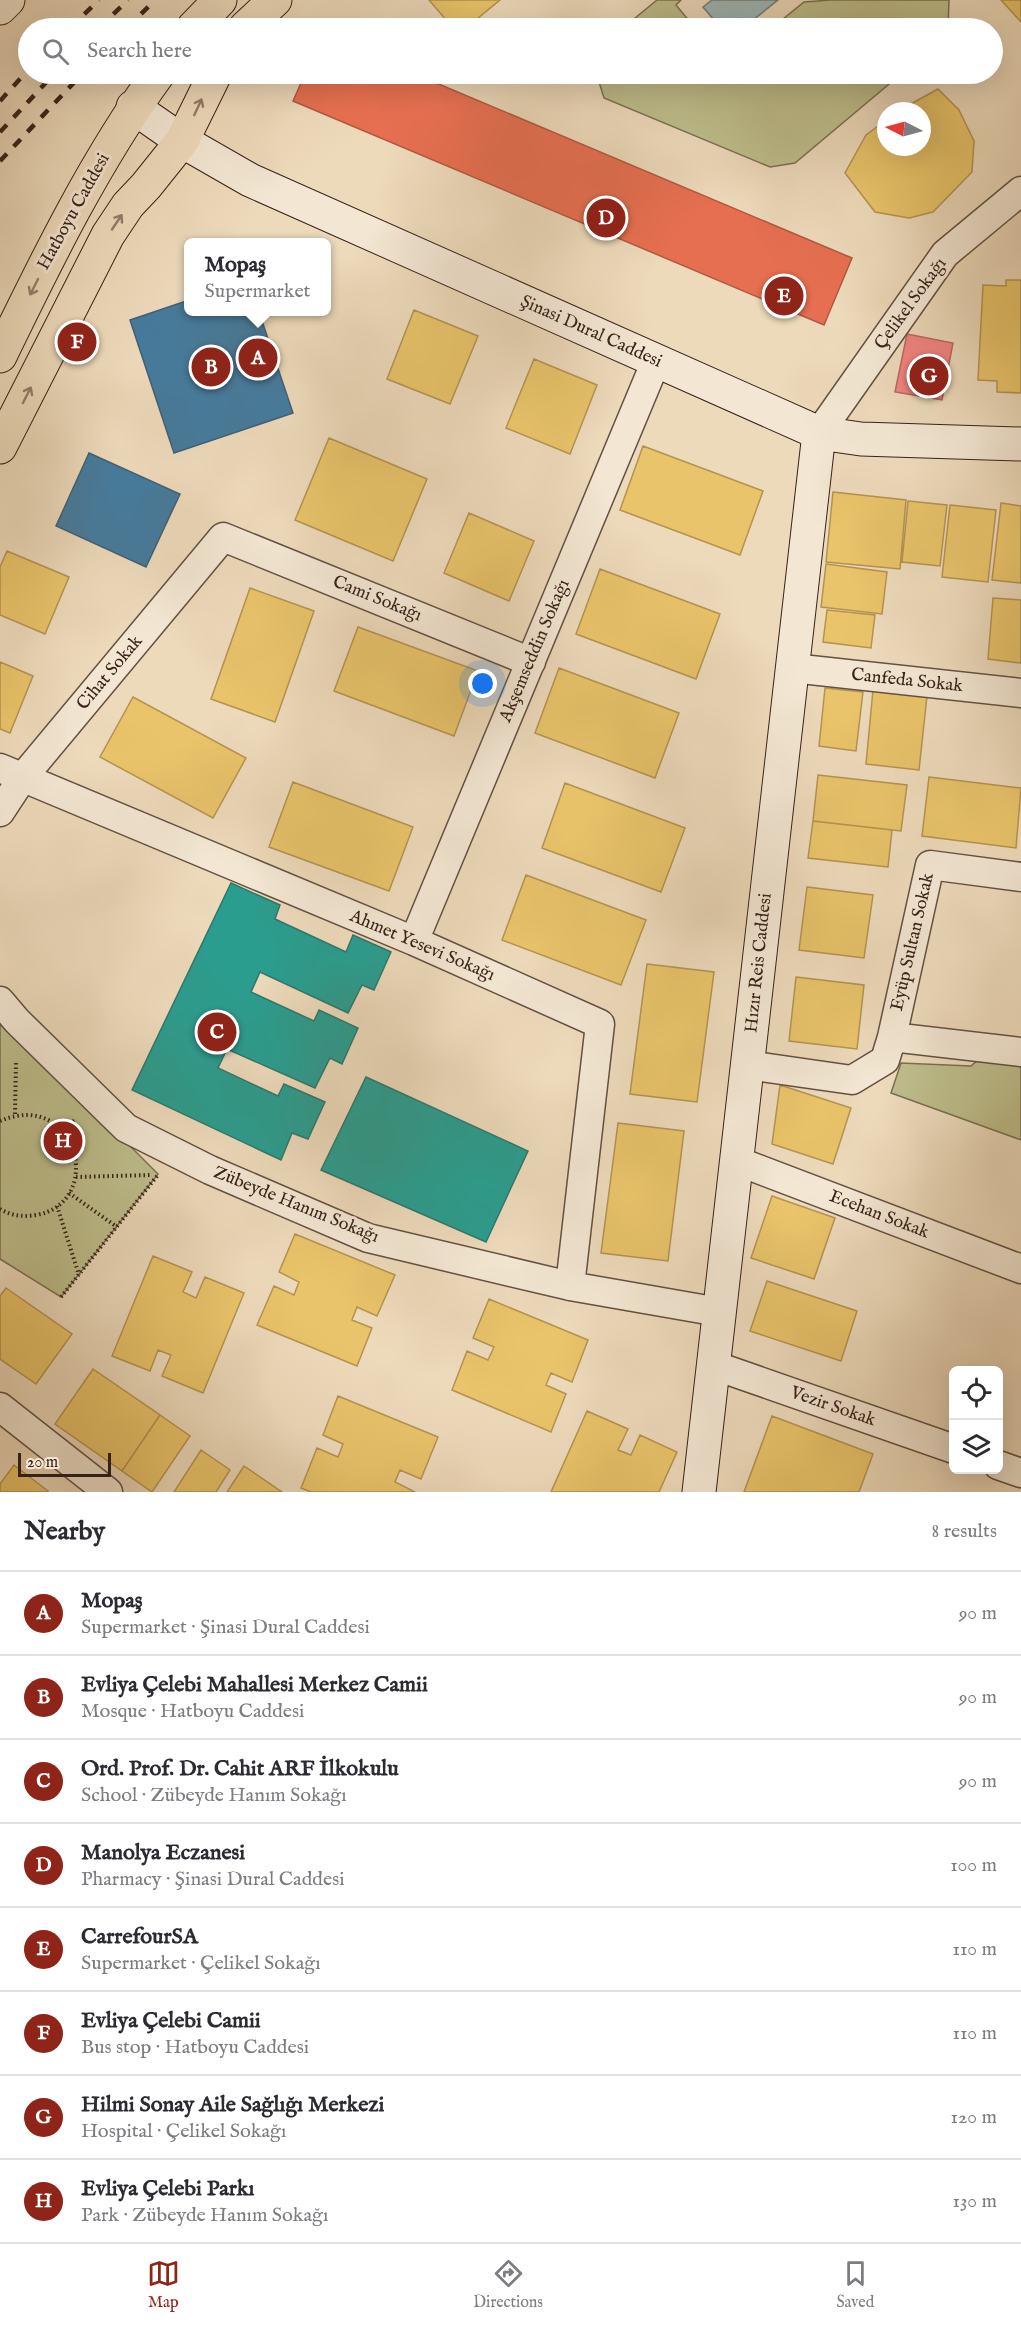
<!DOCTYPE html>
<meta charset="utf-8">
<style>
body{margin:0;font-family:"IM FELL English",serif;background:#f7f7f7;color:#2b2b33}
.controls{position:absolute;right:18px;bottom:18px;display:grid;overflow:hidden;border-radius:9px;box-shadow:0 6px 24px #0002}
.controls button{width:54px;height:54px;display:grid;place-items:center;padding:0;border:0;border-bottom:2px solid #e1e1e2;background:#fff;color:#2b2b33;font:30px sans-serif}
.compass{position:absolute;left:877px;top:102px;width:54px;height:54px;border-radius:50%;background:#fff;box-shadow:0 6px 24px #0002;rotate:276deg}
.scale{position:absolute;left:18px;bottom:15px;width:93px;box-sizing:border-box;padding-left:6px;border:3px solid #372219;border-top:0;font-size:16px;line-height:21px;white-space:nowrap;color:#372219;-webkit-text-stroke:4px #f3e7d3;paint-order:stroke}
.you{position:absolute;left:483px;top:684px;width:21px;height:21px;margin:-15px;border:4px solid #fff;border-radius:50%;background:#1a73e8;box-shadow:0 0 0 9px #1a73e833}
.badge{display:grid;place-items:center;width:39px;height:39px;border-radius:50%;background:#8f2418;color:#fff;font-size:20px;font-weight:700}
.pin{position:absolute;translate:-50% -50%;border:3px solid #fff;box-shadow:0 2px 6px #0006}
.popup{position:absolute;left:184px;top:238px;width:147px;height:78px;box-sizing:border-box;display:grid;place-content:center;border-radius:9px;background:#fff;filter:drop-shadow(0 2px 4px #0005);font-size:20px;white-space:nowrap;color:#7c7c81}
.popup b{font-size:22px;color:#2b2b33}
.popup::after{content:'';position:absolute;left:50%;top:100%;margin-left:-12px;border:12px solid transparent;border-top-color:#fff}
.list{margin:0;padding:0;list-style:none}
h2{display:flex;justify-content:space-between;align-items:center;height:78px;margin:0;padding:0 24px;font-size:26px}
h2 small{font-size:20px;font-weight:400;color:#7c7c81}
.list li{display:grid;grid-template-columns:39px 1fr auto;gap:18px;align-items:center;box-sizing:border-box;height:84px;padding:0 24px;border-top:2px solid #e1e1e2}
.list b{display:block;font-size:22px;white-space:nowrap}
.list p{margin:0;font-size:20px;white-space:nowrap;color:#7c7c81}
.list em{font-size:20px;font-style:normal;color:#7c7c81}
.icon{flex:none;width:33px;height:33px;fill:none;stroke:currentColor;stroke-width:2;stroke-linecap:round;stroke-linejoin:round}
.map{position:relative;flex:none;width:1021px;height:1492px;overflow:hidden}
.search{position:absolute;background:#fff;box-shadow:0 6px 24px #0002;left:18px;right:18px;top:18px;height:66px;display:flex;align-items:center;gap:15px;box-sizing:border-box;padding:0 21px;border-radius:33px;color:#7c7c81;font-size:22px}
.sheet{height:750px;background:#fff}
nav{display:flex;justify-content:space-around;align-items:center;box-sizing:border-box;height:84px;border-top:2px solid #e1e1e2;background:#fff;font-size:16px;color:#7c7c81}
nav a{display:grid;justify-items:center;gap:3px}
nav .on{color:#8f2418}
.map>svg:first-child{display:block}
</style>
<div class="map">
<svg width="1021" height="1492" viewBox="0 0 1021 1492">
<rect width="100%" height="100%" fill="#eddabb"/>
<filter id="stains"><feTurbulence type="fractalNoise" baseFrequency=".00333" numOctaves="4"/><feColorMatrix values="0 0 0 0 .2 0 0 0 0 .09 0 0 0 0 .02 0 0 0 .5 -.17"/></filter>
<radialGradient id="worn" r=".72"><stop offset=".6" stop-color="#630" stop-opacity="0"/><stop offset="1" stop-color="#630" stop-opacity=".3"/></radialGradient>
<path fill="#bebe8c" stroke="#7a7052" stroke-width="1.5" d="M 657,0 L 681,0 L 676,5 L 695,28 L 623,28 Z
M 831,0 L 949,0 L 948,28 L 772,28 L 804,2 Z
M 600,74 L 901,74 L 795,163 L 770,167 L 604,98 L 599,82 Z
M 0,1016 L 158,1174 L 61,1297 L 0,1259 Z
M 979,1059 L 1021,1065 L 1021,1140 L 891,1093 L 901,1063 L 971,1066 Z"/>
<path fill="#9db8ba" stroke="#747c7a" stroke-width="1.5" d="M 712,0 L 778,0 L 743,28 L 721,28 L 703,7 Z"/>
<path fill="#e9c46a" stroke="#b49352" stroke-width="1.5" d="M 429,0 L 500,0 L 466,28 L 453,28 Z
M 1001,0 L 1021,0 L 1021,22 Z
M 938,89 L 959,110 L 974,141 L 972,172 L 933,212 L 909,218 L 875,212 L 845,173 L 866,135 L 886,120 L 886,147 L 922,147 L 922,111 L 898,111 Z
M 1006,280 L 1021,280 L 1021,393 L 997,392 L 997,381 L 978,380 L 983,285 L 1006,286 Z
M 414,310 L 478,336 L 450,404 L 387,379 Z
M 534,359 L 597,385 L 570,454 L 506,428 Z
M 329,438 L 427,479 L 393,561 L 295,520 Z
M 643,446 L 763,491 L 740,555 L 620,510 Z
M 833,492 L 906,500 L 900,569 L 826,562 Z
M 908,501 L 947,505 L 940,566 L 902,562 Z
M 1001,503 L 1021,506 L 1021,583 L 992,580 Z
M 950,505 L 996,510 L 988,582 L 942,577 Z
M 469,513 L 534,541 L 509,601 L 444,573 Z
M 7,551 L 69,577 L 45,634 L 0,615 L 0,567 Z
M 826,564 L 887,572 L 882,614 L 821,607 Z
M 600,569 L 720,614 L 696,679 L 576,634 Z
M 250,588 L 314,611 L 275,722 L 211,699 Z
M 993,598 L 1021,600 L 1021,663 L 988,659 Z
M 827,610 L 875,615 L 871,648 L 823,642 Z
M 358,627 L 478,671 L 454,736 L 334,691 Z
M 0,662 L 33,676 L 10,733 L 0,729 Z
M 559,668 L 679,713 L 655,778 L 535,733 Z
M 825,688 L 863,692 L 856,751 L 819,746 Z
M 873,690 L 927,696 L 919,770 L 866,764 Z
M 133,697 L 246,758 L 213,818 L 100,757 Z
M 818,775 L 907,785 L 901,831 L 813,821 Z
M 929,777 L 1021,788 L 1016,848 L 922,836 Z
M 293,782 L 413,827 L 389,891 L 269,847 Z
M 565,783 L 685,828 L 661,892 L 542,848 Z
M 813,821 L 892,830 L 888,867 L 808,858 Z
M 526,875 L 646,920 L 621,985 L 502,940 Z
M 807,887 L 873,895 L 864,958 L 799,950 Z
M 647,964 L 714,972 L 697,1102 L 630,1094 Z
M 796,977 L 864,985 L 857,1049 L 789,1041 Z
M 780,1085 L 851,1108 L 833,1164 L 772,1144 Z
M 618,1123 L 684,1131 L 668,1261 L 601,1253 Z
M 772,1196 L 835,1218 L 814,1279 L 751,1258 Z
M 295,1234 L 395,1275 L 377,1316 L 357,1307 L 352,1320 L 372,1328 L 357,1366 L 257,1325 L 274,1286 L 294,1295 L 299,1282 L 279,1272 Z
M 153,1256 L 192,1272 L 183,1292 L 196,1298 L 205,1277 L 244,1293 L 203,1393 L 162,1376 L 171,1355 L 158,1350 L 150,1371 L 112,1356 Z
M 767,1281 L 857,1311 L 841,1361 L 750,1331 Z
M 6,1288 L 72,1334 L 36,1384 L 0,1359 L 0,1296 Z
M 489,1299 L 588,1340 L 572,1382 L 551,1373 L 546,1385 L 566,1394 L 551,1432 L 452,1390 L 467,1351 L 488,1360 L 494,1347 L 473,1338 Z
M 93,1369 L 160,1415 L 122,1471 L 55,1424 Z
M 338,1396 L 438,1437 L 421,1479 L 400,1470 L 395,1482 L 415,1492 L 311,1492 L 301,1488 L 317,1448 L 338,1457 L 343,1444 L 323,1435 Z
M 587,1411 L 628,1429 L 618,1450 L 631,1455 L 640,1435 L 677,1452 L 659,1492 L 551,1492 Z
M 160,1415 L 190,1436 L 152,1492 L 122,1471 Z
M 772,1416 L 873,1454 L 859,1492 L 744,1492 Z
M 201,1450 L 230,1470 L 216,1492 L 174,1492 Z
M 14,1465 L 48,1491 L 47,1492 L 0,1492 L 0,1484 Z
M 244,1466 L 282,1492 L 227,1492 Z"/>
<path fill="#e76f51" stroke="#b25840" stroke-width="1.5" d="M 305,74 L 415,74 L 852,258 L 824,325 L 293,101 Z"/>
<path fill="#2a9d8f" stroke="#2e786c" stroke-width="1.5" d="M 231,883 L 280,905 L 275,919 L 346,952 L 353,935 L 391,952 L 374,990 L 362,985 L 348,1013 L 260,972 L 251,992 L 314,1021 L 319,1010 L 358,1028 L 342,1064 L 330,1058 L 315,1088 L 227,1049 L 218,1068 L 278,1096 L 284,1084 L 325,1102 L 308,1139 L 292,1133 L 281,1160 L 132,1090 Z
M 366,1077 L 528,1151 L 486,1242 L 321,1170 Z"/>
<path fill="#f28482" stroke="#ba6762" stroke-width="1.5" d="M 907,334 L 953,343 L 942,400 L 895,392 Z"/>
<path fill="#457b9d" stroke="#416075" stroke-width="1.5" d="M 189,300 L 189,312 L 259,312 L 293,413 L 174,453 L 130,320 Z
M 89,453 L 180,494 L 146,567 L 56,526 Z"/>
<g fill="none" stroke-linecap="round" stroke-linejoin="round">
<g stroke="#645042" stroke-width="31">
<path id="street" d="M 819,433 L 945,254 L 1021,191
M 792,668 L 1021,693
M 0,768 L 414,941 L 600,1024 L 570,1286
M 0,812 L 23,777 L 223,537 L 531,662
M 414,941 L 656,361
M 0,1001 L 17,1021 L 126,1128 L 210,1170 L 368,1238 L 570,1286 L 719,1312
M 892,1037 L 930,865 L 1021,877
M 747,1065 L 852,1080 L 885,1060 L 892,1037 L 1021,1052
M 737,1161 L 1021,1269
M 713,1365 L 954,1449
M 0,1407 L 108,1492
M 998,1465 L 1021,1473"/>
</g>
<g stroke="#372219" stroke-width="35">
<path id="secondary" d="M 0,8 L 8,0
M 133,107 L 182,141 L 250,180 L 819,433 L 861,439 L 1021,444
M 699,1492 L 819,433"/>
</g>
<g stroke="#372219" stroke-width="35">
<path id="primary" d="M 193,28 L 220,0
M 245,28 L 275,0
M 0,356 C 47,259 95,161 158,74
M 0,447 L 108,235 L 128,205 L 146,186 L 182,141 L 215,74"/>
</g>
<path stroke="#372219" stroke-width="4" stroke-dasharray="1.5 3" stroke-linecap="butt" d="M 15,1114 L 16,1061
M 0,1121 C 78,1088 106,1203 36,1215 C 23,1217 12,1216 0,1209
M 62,1129 L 77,1119
M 76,1177 L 150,1175
M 69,1193 L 117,1227
M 57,1206 L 79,1275
M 61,1297 L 157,1176"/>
<use href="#street" stroke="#f3e7d3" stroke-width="28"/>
<use href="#secondary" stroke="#f3e7d3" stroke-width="33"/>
<use href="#primary" stroke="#eddabb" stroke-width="33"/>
<path stroke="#372219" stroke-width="4.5" stroke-dasharray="10 10" stroke-linecap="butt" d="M 70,28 L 99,0
M 99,28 L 128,0
M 127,28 L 155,0
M 0,101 L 28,70
M 0,132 L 54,74
M 0,161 L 82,74"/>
</g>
<defs><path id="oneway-shaft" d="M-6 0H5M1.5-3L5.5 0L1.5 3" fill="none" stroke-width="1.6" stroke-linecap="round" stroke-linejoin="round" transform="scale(1.5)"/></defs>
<g stroke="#927e6a">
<use href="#oneway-shaft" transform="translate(198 107) rotate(-65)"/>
<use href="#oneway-shaft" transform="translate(117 222) rotate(-56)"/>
<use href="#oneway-shaft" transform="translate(34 287) rotate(117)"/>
<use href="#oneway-shaft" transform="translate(27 395) rotate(-63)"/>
</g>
<g text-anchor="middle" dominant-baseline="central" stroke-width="6" stroke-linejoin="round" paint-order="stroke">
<g font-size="18" fill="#372219" stroke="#f3e7d3">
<text transform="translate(74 212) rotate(-61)">Hatboyu Caddesi</text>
<text transform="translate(911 304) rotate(-54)">Çelikel Sokağı</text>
<text transform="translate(591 332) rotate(24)">Şinasi Dural Caddesi</text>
<text transform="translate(377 599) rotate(22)">Cami Sokağı</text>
<text transform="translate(535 651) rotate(-67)">Akşemseddin Sokağı</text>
<text transform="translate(110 673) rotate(-50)">Cihat Sokak</text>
<text transform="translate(907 681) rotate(6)">Canfeda Sokak</text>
<text transform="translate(913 942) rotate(-77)">Eyüp Sultan Sokak</text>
<text transform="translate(422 946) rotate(23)">Ahmet Yesevi Sokağı</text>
<text transform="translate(759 963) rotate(-84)">Hızır Reis Caddesi</text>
<text transform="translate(296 1205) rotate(22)">Zübeyde Hanım Sokağı</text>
<text transform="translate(879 1215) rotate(21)">Ecehan Sokak</text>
<text transform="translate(833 1407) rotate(19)">Vezir Sokak</text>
</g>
</g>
<rect width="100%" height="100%" filter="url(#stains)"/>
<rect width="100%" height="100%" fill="url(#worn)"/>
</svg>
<div class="controls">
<button><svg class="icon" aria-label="locate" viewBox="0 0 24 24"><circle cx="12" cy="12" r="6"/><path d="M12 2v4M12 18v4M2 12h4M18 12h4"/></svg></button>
<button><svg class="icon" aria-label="layers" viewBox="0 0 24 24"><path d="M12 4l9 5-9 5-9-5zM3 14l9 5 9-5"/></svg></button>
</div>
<svg class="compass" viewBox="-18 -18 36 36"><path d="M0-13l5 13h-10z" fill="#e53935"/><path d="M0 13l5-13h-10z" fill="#7c7c81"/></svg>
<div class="scale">20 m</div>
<div class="you"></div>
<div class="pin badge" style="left:258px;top:358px">A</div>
<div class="popup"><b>Mopaş</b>Supermarket</div>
<div class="pin badge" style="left:211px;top:367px">B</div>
<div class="pin badge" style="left:217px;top:1032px">C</div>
<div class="pin badge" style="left:606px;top:218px">D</div>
<div class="pin badge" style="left:784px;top:296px">E</div>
<div class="pin badge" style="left:77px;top:342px">F</div>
<div class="pin badge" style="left:929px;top:376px">G</div>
<div class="pin badge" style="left:63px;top:1141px">H</div>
<div class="search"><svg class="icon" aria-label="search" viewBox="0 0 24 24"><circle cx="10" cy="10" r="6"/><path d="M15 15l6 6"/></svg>Search here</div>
</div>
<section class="sheet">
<h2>Nearby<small>8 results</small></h2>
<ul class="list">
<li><span class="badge">A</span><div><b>Mopaş</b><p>Supermarket · Şinasi Dural Caddesi</p></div><em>90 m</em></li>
<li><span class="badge">B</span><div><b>Evliya Çelebi Mahallesi Merkez Camii</b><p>Mosque · Hatboyu Caddesi</p></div><em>90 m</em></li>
<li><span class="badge">C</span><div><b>Ord. Prof. Dr. Cahit ARF İlkokulu</b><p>School · Zübeyde Hanım Sokağı</p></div><em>90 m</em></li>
<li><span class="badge">D</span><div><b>Manolya Eczanesi</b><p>Pharmacy · Şinasi Dural Caddesi</p></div><em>100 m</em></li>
<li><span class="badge">E</span><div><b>CarrefourSA</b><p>Supermarket · Çelikel Sokağı</p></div><em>110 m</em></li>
<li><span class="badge">F</span><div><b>Evliya Çelebi Camii</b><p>Bus stop · Hatboyu Caddesi</p></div><em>110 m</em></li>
<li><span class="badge">G</span><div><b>Hilmi Sonay Aile Sağlığı Merkezi</b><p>Hospital · Çelikel Sokağı</p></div><em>120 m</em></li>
<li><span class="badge">H</span><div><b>Evliya Çelebi Parkı</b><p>Park · Zübeyde Hanım Sokağı</p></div><em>130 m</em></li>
</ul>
</section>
<nav>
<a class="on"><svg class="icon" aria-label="map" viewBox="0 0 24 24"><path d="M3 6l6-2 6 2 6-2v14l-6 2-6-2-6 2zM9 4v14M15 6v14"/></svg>Map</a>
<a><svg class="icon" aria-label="directions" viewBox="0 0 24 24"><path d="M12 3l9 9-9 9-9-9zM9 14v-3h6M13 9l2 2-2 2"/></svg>Directions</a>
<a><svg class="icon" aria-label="saved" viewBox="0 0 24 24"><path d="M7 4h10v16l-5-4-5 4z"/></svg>Saved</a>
</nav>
